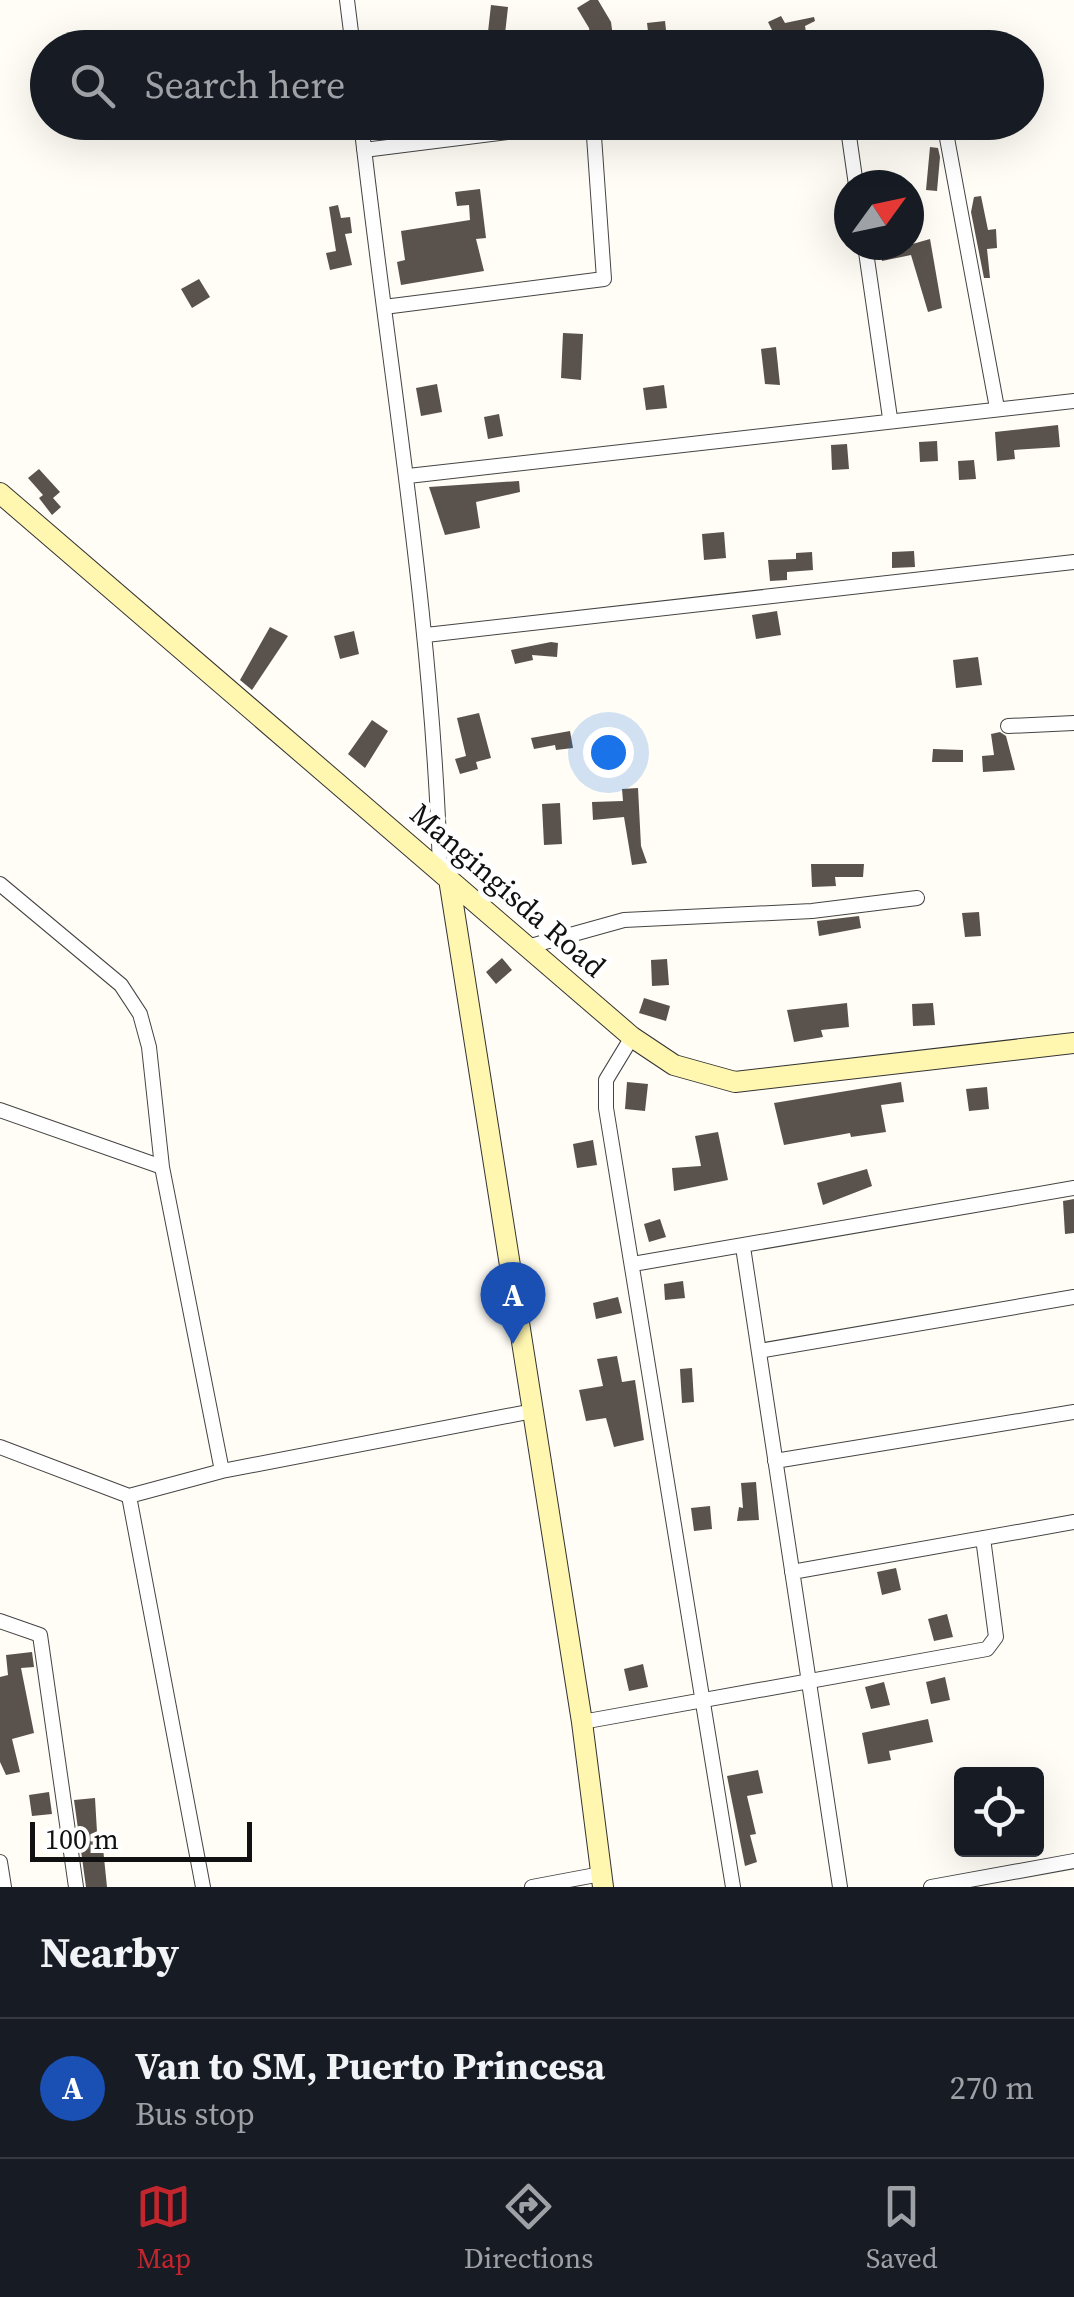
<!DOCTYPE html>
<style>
body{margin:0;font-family:"Source Serif 4",serif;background:#242831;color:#f1f3f6}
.controls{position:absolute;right:30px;bottom:30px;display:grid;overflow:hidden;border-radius:10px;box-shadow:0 10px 40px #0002}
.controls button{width:90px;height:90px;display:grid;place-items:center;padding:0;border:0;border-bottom:2px solid #363941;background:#171b24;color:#f1f3f6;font:50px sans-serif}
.compass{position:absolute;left:834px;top:170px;width:90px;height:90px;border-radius:50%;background:#171b24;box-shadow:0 10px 40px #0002;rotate:57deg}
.scale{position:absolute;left:30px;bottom:25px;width:222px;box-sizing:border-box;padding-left:10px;border:5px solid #111;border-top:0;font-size:28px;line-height:35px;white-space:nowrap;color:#111;-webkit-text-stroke:8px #fff;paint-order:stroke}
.you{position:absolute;left:608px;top:752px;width:35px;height:35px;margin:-25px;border:8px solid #fff;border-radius:50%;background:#1a73e8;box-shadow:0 0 0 15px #1a73e833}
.badge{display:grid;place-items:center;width:65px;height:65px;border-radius:50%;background:#c4262e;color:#fff;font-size:32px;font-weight:700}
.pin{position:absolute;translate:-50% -82px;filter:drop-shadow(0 2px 5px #0008)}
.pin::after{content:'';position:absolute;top:52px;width:35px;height:30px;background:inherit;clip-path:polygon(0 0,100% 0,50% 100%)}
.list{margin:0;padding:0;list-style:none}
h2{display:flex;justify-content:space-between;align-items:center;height:130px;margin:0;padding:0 40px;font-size:42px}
h2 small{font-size:32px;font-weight:400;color:#9ea1a6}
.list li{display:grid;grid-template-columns:65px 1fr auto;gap:30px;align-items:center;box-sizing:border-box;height:140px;padding:0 40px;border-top:2px solid #363941}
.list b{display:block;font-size:38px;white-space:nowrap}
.list p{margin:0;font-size:32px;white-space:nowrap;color:#9ea1a6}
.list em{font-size:32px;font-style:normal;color:#9ea1a6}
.icon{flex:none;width:55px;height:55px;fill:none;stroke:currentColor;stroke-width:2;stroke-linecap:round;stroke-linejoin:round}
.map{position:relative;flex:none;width:1074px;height:1887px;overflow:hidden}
.search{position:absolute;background:#171b24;box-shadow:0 10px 40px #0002;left:30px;right:30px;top:30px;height:110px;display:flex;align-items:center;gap:25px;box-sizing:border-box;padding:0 35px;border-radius:55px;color:#9ea1a6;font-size:38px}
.sheet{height:270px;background:#171b24}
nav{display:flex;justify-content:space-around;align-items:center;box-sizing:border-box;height:140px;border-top:2px solid #363941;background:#171b24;font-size:28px;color:#9ea1a6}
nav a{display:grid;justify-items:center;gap:5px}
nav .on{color:#c4262e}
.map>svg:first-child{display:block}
</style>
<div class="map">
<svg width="1074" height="1887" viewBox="0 0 1074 1887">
<rect width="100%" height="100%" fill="#fffdf5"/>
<path fill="#5a524d" d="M 590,0 L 598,0 L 611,22 L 614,44 L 592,47 L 589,28 L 577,8 Z
M 491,5 L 508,7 L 505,34 L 488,32 Z
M 781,16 L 785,23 L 814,17 L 815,21 L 805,26 L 806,32 L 774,34 L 768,22 Z
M 665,21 L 668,48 L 650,48 L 647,23 Z
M 930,147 L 938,148 L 940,157 L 937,191 L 926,190 Z
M 480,189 L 486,238 L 476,239 L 484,271 L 401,285 L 397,262 L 405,260 L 401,231 L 470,220 L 469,205 L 457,206 L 455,192 Z
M 981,196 L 988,230 L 996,229 L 997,248 L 987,249 L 990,278 L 984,278 L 971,212 L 974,197 Z
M 338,205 L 341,218 L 350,217 L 352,233 L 345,234 L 352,265 L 330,270 L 326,253 L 336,251 L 329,207 Z
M 930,239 L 942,308 L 928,312 L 911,255 L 882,261 L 879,245 L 909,245 Z
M 199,279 L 210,297 L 192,308 L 181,289 Z
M 563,333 L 583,334 L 581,380 L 561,378 Z
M 776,347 L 780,385 L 765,384 L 761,349 Z
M 437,384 L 442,412 L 421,416 L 416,388 Z
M 664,385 L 667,408 L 646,410 L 643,388 Z
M 499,414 L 503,436 L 488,439 L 484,417 Z
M 1058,425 L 1060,447 L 1014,450 L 1015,459 L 997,461 L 995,432 Z
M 937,441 L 938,461 L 920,462 L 919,442 Z
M 847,444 L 849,469 L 832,470 L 831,445 Z
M 974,460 L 976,479 L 959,480 L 958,461 Z
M 39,469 L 60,492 L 53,498 L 61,507 L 52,515 L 39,498 L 43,495 L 28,478 Z
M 519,481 L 520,492 L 476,502 L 480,528 L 445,535 L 429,487 Z
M 724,532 L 726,558 L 704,560 L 702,534 Z
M 914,551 L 915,567 L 892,568 L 892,552 Z
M 812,552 L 813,570 L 787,572 L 787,580 L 770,581 L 768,560 L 796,559 L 796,553 Z
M 777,611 L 781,635 L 756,639 L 752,615 Z
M 270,627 L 288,636 L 252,690 L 240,680 Z
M 354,631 L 359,654 L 340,659 L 334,636 Z
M 551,642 L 558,643 L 557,657 L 532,655 L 533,660 L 515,664 L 511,650 Z
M 978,657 L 982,685 L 956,688 L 953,660 Z
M 479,713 L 491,758 L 476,762 L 478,769 L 460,774 L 455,759 L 466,756 L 457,718 Z
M 372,720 L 388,731 L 365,768 L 348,754 Z
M 570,731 L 573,748 L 556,750 L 555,745 L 534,749 L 531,738 Z
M 1000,732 L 1006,736 L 1015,770 L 983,772 L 982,756 L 994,755 L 991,734 Z
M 933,749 L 963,750 L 963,762 L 932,762 Z
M 638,788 L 641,846 L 647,863 L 632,865 L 624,817 L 593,820 L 592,802 L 623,801 L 622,789 Z
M 560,803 L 562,844 L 544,845 L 542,804 Z
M 811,864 L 864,864 L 863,877 L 835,877 L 836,886 L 812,887 Z
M 979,912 L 981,936 L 965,937 L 962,913 Z
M 859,916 L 861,928 L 819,936 L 817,921 Z
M 502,958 L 512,970 L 496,984 L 486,972 Z
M 667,959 L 669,985 L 652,986 L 651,960 Z
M 644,998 L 670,1006 L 666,1021 L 639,1013 Z
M 847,1003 L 849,1027 L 821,1030 L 823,1037 L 794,1042 L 787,1010 Z
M 933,1003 L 935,1025 L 913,1026 L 912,1004 Z
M 627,1082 L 648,1084 L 645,1111 L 625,1109 Z
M 901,1082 L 904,1102 L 881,1105 L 886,1132 L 851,1137 L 850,1133 L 784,1145 L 774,1103 Z
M 987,1087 L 989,1109 L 969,1111 L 966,1089 Z
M 718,1132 L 728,1180 L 674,1191 L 672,1168 L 701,1166 L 695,1136 Z
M 593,1140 L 597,1165 L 577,1168 L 573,1144 Z
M 867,1169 L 872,1186 L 823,1205 L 817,1183 Z
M 1074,1199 L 1074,1233 L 1065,1234 L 1063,1201 Z
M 660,1219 L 666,1237 L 649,1242 L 644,1224 Z
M 683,1281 L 685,1298 L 665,1300 L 664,1284 Z
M 618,1297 L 622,1313 L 596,1319 L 593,1303 Z
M 617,1356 L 622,1382 L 635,1380 L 644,1440 L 614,1447 L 606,1418 L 586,1421 L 579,1390 L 603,1386 L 597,1359 Z
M 692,1368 L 694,1402 L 682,1403 L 680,1369 Z
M 756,1482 L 759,1520 L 737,1521 L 739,1507 L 743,1508 L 741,1483 Z
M 710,1506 L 712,1529 L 694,1531 L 691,1508 Z
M 896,1568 L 901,1590 L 882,1595 L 877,1572 Z
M 947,1614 L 953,1637 L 934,1641 L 928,1619 Z
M 32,1652 L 34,1667 L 21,1668 L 34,1733 L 12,1739 L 20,1772 L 6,1775 L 0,1762 L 0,1677 L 8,1675 L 6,1655 Z
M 643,1664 L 648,1687 L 629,1691 L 624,1669 Z
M 945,1677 L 950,1700 L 931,1704 L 926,1682 Z
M 884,1682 L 890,1705 L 871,1709 L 865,1687 Z
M 928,1719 L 933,1742 L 889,1751 L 891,1760 L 868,1764 L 862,1733 Z
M 758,1770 L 763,1793 L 747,1796 L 756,1834 L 750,1835 L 757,1862 L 745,1866 L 727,1776 Z
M 49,1792 L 52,1814 L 32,1816 L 29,1795 Z
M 95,1798 L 98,1849 L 103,1848 L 107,1887 L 86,1887 L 74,1800 Z"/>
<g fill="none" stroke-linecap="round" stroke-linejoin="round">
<g stroke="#444" stroke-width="16">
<path id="street" d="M 347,0 L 353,48
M 744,48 L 808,42 L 822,48
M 361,122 C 389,373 433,619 440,871
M 847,122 L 856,185
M 944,122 L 997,408
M 364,150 L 588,122
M 865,245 L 890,418
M 384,307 L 604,279 L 593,122
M 408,476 L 1074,401
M 426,635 L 1074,562
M 1008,726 L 1074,723
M 0,884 L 121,985 L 140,1014 L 149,1047 L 162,1167 L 222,1471
M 527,947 L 624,920 L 812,911 L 917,898
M 632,1037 L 606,1080 L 606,1108 L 733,1887
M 0,1110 L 162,1167
M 743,1247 L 840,1887
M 633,1264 L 1074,1188
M 759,1351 L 1074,1297
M 0,1447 L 129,1496 L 222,1471 L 533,1411
M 775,1461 L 1074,1412
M 129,1496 L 203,1887
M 792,1572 L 1074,1522
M 0,1621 L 40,1635 L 76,1887
M 582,1722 L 987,1649 L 996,1637 L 983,1538
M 0,1862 L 4,1887
M 532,1887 L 601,1874
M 931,1887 L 1074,1861"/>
</g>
<g stroke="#333" stroke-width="22">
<path id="secondary" d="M 0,493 L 632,1037 L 674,1065 L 735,1082 L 1074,1043
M 449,879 L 582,1722 L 603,1887"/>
</g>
<use href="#street" stroke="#fff" stroke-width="14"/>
<use href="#secondary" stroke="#fff6b0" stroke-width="20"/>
</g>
<g text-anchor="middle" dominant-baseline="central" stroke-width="10" stroke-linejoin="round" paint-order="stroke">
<g font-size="30" fill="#111" stroke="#fff">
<text transform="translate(508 890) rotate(41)">Mangingisda Road</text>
</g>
</g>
</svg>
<div class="controls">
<button><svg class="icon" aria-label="locate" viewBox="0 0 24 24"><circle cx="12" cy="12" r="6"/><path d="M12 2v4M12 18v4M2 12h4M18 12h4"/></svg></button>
</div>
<svg class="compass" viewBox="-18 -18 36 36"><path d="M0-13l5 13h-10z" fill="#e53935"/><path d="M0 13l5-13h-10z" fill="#9ea1a6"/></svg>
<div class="scale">100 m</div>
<div class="you"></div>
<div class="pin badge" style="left:513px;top:1344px;background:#1a4fb4">A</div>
<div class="search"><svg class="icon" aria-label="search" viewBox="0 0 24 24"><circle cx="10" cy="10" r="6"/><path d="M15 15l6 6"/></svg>Search here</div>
</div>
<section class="sheet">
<h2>Nearby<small></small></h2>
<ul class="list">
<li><span class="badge" style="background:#1a4fb4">A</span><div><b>Van to SM, Puerto Princesa</b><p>Bus stop</p></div><em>270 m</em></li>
</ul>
</section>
<nav>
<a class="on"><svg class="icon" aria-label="map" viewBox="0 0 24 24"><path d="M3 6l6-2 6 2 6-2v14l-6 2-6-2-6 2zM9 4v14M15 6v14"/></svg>Map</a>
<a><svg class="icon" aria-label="directions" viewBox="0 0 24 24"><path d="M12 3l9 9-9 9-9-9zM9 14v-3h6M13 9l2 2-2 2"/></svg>Directions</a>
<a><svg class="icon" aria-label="saved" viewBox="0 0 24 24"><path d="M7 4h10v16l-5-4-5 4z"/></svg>Saved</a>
</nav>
